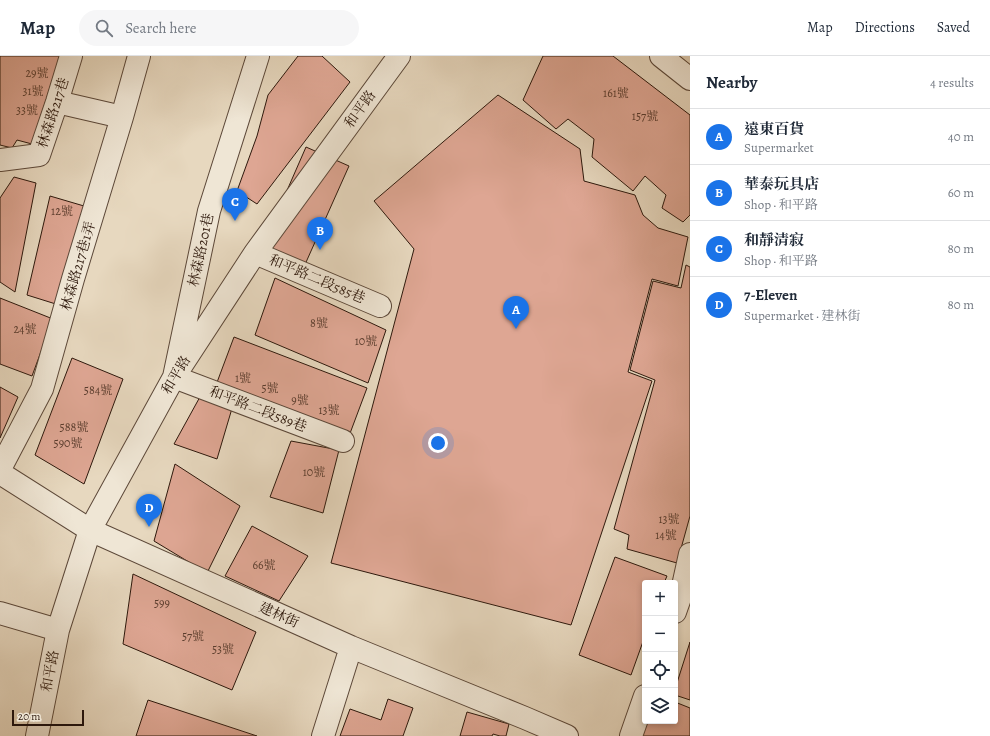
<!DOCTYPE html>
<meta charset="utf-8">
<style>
body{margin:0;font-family:Alegreya,"Noto Serif TC",serif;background:#f6f6f7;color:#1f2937}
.controls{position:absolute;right:12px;bottom:12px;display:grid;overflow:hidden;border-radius:4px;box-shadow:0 2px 6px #0003}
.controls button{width:36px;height:36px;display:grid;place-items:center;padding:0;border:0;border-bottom:1px solid #e0e1e3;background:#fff;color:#1f2937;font:20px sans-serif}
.scale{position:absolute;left:12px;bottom:10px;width:72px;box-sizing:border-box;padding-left:4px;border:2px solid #2d180c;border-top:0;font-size:11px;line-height:14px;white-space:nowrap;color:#2d180c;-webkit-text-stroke:3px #efe6d5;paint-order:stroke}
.you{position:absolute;left:438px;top:387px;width:14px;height:14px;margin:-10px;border:3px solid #fff;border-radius:50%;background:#1a73e8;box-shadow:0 0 0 6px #1a73e833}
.badge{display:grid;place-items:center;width:26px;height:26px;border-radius:50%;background:#1a73e8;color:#fff;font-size:13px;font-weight:700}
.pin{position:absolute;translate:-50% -33px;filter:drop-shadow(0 1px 2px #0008)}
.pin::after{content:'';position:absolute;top:21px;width:14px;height:12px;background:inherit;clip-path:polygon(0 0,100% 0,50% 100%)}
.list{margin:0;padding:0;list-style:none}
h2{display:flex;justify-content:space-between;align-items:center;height:52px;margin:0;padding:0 16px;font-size:17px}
h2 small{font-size:13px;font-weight:400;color:#747a83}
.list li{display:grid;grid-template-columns:26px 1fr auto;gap:12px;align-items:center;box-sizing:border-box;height:56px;padding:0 16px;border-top:1px solid #e0e1e3}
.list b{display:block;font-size:15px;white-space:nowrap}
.list p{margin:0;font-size:13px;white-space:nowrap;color:#747a83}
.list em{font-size:13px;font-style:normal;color:#747a83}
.icon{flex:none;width:22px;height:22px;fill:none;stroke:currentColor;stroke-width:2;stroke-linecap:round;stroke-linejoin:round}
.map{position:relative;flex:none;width:690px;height:680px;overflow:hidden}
header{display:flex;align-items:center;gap:24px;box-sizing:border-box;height:56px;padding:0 20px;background:#fff;border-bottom:1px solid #e0e1e3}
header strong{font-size:19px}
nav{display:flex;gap:22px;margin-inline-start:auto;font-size:14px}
.search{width:280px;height:36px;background:#f6f6f7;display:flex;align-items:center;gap:10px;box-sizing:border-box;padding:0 14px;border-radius:22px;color:#747a83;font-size:15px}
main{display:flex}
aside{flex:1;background:#fff}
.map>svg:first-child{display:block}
</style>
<header>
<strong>Map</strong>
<div class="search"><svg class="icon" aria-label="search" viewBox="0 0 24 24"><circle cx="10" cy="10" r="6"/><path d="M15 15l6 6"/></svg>Search here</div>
<nav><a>Map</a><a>Directions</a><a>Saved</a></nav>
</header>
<main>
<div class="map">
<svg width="690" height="680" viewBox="0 0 690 680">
<rect width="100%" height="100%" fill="#e7d8bf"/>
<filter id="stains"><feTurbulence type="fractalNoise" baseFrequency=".005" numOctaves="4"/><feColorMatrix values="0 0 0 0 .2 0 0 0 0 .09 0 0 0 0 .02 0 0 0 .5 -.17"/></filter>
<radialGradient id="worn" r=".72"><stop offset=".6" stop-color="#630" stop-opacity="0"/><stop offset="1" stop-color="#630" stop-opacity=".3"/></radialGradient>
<path fill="#dea693" stroke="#2d180c" d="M 0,0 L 60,0 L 32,88 L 17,84 L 12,92 L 0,89 Z
M 298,0 L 322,0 L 350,26 L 257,148 L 237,135 L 257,80 L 268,39 Z
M 543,0 L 613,0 L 690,59 L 690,159 L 683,166 L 662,152 L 666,139 L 645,120 L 633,135 L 592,101 L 594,83 L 568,63 L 556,73 L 523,44 Z
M 498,39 L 580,93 L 584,125 L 635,139 L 643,159 L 658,172 L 688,181 L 678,230 L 652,223 L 628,316 L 652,325 L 571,569 L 331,507 L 414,193 L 374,145 Z
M 306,91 L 349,110 L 303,213 L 261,194 Z
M 14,121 L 36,127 L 15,236 L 0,226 L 0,142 Z
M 50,140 L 84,150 L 59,249 L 27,239 Z
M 686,209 L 690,211 L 690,460 L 677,507 L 627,493 L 629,479 L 614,473 L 655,324 L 630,314 L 653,225 L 681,232 Z
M 275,222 L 386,274 L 368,327 L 255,279 Z
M 0,242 L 53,263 L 32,320 L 0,308 Z
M 234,281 L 367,332 L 349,380 L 216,329 Z
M 72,302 L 123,323 L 84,428 L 35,399 Z
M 0,331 L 18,341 L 0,382 Z
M 201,339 L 233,349 L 217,403 L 174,388 Z
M 291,385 L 339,394 L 323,457 L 270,441 Z
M 175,408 L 240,450 L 207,517 L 154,485 Z
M 252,470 L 308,500 L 279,545 L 225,520 Z
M 615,501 L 667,520 L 664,527 L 645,527 L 645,580 L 631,619 L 579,599 Z
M 133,518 L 256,576 L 232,634 L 123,588 Z
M 690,586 L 690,644 L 675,639 L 675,633 Z
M 388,643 L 413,652 L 403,680 L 340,680 L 350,653 L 381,664 Z
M 148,644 L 257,680 L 136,680 Z
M 675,646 L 690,652 L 690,680 L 639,680 L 645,665 L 675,665 Z
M 467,656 L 509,668 L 506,680 L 500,680 L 493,678 L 492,680 L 460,680 Z"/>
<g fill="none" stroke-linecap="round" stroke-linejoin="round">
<g stroke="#5c4839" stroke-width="24">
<path id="minor" d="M 258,0 L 209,155 L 174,321 L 343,385
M 661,0 L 690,23
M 57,46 L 122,61
M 0,104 L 39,99 L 57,46 L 71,0
M 255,197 L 380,250
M 0,413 L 42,333 L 73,223 L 122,61 L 139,0
M 0,417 L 90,474 L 351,591 L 525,662 L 567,680
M 675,556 L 681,539 L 690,498
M 0,557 L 58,574
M 37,680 L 58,574 L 90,474 L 174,321 L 255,197 L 399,0
M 323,680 L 351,591
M 631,680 L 645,640"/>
</g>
<use href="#minor" stroke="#efe6d5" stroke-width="22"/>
</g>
<g text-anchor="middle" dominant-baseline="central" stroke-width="3" stroke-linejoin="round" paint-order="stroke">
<g font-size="12" fill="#593c2e">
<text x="37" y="17">29號</text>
<text x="33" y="35">31號</text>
<text x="616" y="37">161號</text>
<text x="27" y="54">33號</text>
<text x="645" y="60">157號</text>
<text x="62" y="155">12號</text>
<text x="319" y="267">8號</text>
<text x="25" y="273">24號</text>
<text x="366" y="285">10號</text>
<text x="243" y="322">1號</text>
<text x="270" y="332">5號</text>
<text x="98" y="334">584號</text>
<text x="300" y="344">9號</text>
<text x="329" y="354">13號</text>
<text x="74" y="371">588號</text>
<text x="68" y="387">590號</text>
<text x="314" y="416">10號</text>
<text x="669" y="463">13號</text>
<text x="666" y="479">14號</text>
<text x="264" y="509">66號</text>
<text x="162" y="547">599</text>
<text x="193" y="580">57號</text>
<text x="223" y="593">53號</text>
</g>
<g font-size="14" fill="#2d180c" stroke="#efe6d5">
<text transform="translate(360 53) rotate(-54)">和平路</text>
<text transform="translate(53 57) rotate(-72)">林森路217巷</text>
<text transform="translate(201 194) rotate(-78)">林森路201巷</text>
<text transform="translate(78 210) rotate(-74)">林森路217巷1弄</text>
<text transform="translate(317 223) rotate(23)">和平路二段585巷</text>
<text transform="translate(176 319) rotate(-59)">和平路</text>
<text transform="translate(258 353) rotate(21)">和平路二段589巷</text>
<text transform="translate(279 559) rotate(24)">建林街</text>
<text transform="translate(50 615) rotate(-79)">和平路</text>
</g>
</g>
<rect width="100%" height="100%" filter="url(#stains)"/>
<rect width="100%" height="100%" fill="url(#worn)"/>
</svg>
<div class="controls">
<button>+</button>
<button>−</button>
<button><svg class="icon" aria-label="locate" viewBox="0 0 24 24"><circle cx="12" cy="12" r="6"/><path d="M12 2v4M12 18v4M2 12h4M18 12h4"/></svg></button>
<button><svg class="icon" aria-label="layers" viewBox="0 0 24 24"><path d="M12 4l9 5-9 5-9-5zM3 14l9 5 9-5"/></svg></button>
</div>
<div class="scale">20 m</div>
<div class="you"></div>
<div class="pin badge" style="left:516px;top:273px">A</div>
<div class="pin badge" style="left:320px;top:194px">B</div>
<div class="pin badge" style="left:235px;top:165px">C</div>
<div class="pin badge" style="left:149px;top:471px">D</div>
</div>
<aside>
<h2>Nearby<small>4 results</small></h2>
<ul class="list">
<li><span class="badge">A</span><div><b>遠東百貨</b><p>Supermarket</p></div><em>40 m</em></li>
<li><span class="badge">B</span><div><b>華泰玩具店</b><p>Shop · 和平路</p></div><em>60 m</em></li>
<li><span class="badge">C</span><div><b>和靜清寂</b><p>Shop · 和平路</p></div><em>80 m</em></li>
<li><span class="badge">D</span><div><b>7-Eleven</b><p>Supermarket · 建林街</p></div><em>80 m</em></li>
</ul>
</aside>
</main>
